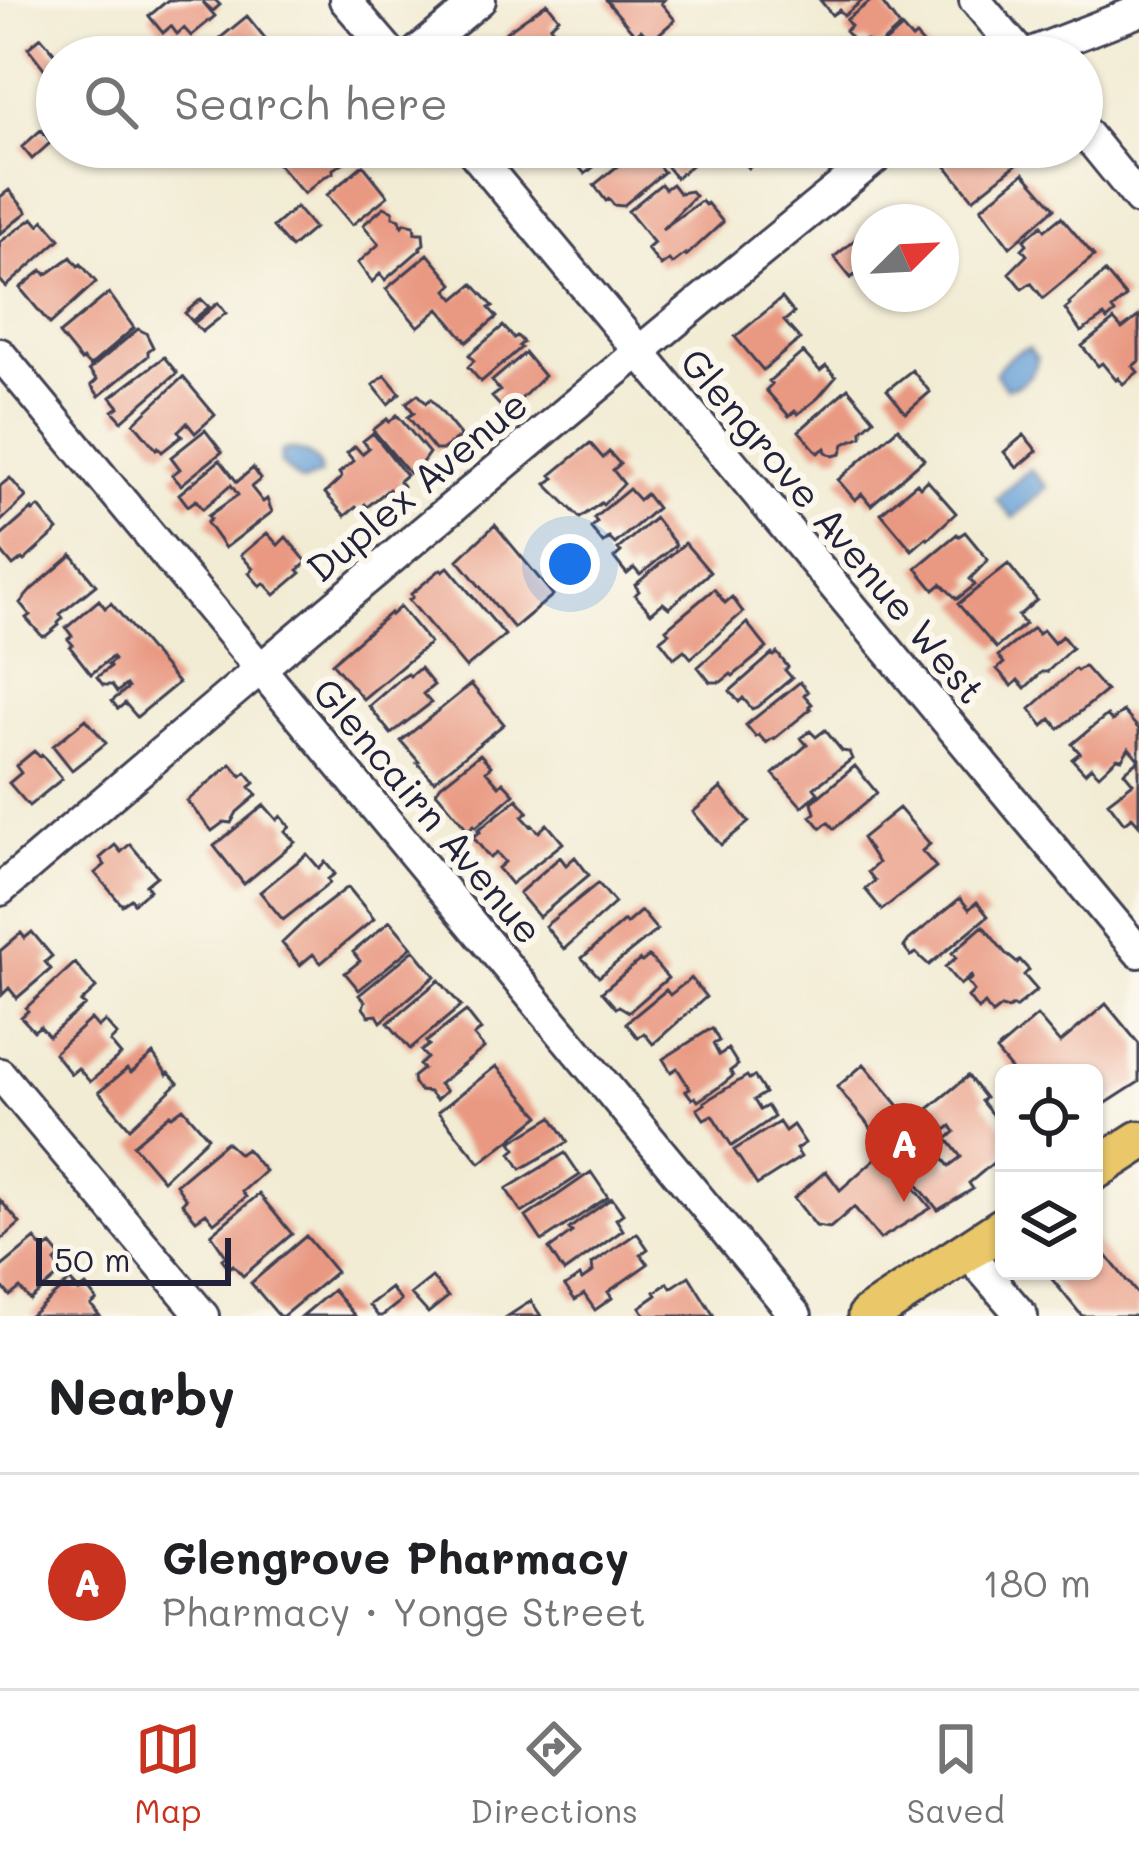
<!DOCTYPE html>
<meta charset="utf-8">
<style>
body{margin:0;font-family:Mali,sans-serif;background:#f2f2f2;color:#202124}
.controls{position:absolute;right:36px;bottom:36px;display:grid;overflow:hidden;border-radius:18px;box-shadow:0 3px 9px #0004}
.controls button{width:108px;height:108px;display:grid;place-items:center;padding:0;border:0;border-bottom:3px solid #e0e0e0;background:#fff;color:#202124;font:60px sans-serif}
.compass{position:absolute;left:851px;top:204px;width:108px;height:108px;border-radius:50%;background:#fff;box-shadow:0 3px 9px #0004;rotate:66deg}
.scale{position:absolute;left:36px;bottom:30px;width:195px;box-sizing:border-box;padding-left:12px;border:6px solid #22223b;border-top:0;font-size:33px;line-height:42px;white-space:nowrap;color:#22223b;-webkit-text-stroke:9px #fbf7ec;paint-order:stroke}
.you{position:absolute;left:570px;top:564px;width:42px;height:42px;margin:-30px;border:9px solid #fff;border-radius:50%;background:#1a73e8;box-shadow:0 0 0 18px #1a73e833}
.badge{display:grid;place-items:center;width:78px;height:78px;border-radius:50%;background:#c8321e;color:#fff;font-size:39px;font-weight:700}
.pin{position:absolute;translate:-50% -99px;filter:drop-shadow(0 3px 6px #0008)}
.pin::after{content:'';position:absolute;top:63px;width:42px;height:36px;background:inherit;clip-path:polygon(0 0,100% 0,50% 100%)}
.list{margin:0;padding:0;list-style:none}
h2{display:flex;justify-content:space-between;align-items:center;height:156px;margin:0;padding:0 48px;font-size:51px}
h2 small{font-size:39px;font-weight:400;color:#757577}
.list li{display:grid;grid-template-columns:78px 1fr auto;gap:36px;align-items:center;box-sizing:border-box;height:216px;padding:0 48px;border-top:3px solid #e0e0e0}
.list b{display:block;font-size:45px;white-space:nowrap}
.list p{margin:0;font-size:39px;white-space:nowrap;color:#757577}
.list em{font-size:39px;font-style:normal;color:#757577}
.icon{flex:none;width:66px;height:66px;fill:none;stroke:currentColor;stroke-width:2;stroke-linecap:round;stroke-linejoin:round}
.map{position:relative;flex:none;width:1139px;height:1316px;overflow:hidden}
.search{position:absolute;background:#fff;box-shadow:0 3px 9px #0004;left:36px;right:36px;top:36px;height:132px;display:flex;align-items:center;gap:30px;box-sizing:border-box;padding:0 42px;border-radius:66px;color:#757577;font-size:45px}
.sheet{height:372px;background:#fff}
nav{display:flex;justify-content:space-around;align-items:center;box-sizing:border-box;height:168px;border-top:3px solid #e0e0e0;background:#fff;font-size:33px;color:#757577}
nav a{display:grid;justify-items:center;gap:6px}
nav .on{color:#c8321e}
.map>svg:first-child{display:block}
</style>
<div class="map">
<svg width="1139" height="1316" viewBox="0 0 1139 1316">
<rect width="100%" height="100%" fill="#fbf7ec"/>
<filter id="ink" filterUnits="userSpaceOnUse"><feTurbulence type="fractalNoise" baseFrequency=".00833" numOctaves="2"/><feDisplacementMap in="SourceGraphic" scale="24" xChannelSelector="R" yChannelSelector="G"/><feConvolveMatrix kernelMatrix="1 2 1 2 8 2 1 2 1" color-interpolation-filters="sRGB"/></filter>
<filter id="wash" filterUnits="userSpaceOnUse"><feTurbulence type="fractalNoise" baseFrequency=".004" numOctaves="4" result="noise"/><feDisplacementMap in="SourceGraphic" scale="48" xChannelSelector="R" yChannelSelector="G"/><feGaussianBlur stdDeviation="2.7" result="paint"/><feColorMatrix in="noise" values="0 0 0 0 0 0 0 0 0 0 0 0 0 0 0 0 0 1.4 0 .05"/><feComposite in="paint" operator="in"/></filter>
<g filter="url(#wash)">
<rect width="100%" height="100%" fill="#f2ecd4"/>
<path fill="#69a2d8" stroke="#46628a" stroke-width="3" d="M 1029,348 L 1037,359 C 1036,373 1020,388 1006,388 L 996,374 C 1001,362 1016,350 1029,348 Z
M 287,449 C 303,450 322,457 320,475 L 302,482 C 294,477 289,470 281,464 L 281,452 Z
M 1030,469 L 1047,487 L 1013,518 L 996,499 Z"/>
<g id="blocks">
<path fill="#e99982" d="M 168,0 L 215,0 L 220,5 L 213,11 L 203,2 L 215,16 L 191,36 L 184,28 L 177,34 L 171,26 L 163,33 L 149,16 Z
M 606,0 L 664,0 L 661,3 L 675,20 L 651,41 L 641,30 L 636,34 L 631,30 Z
M 820,0 L 863,0 L 844,16 L 839,10 L 832,15 Z
M 872,0 L 880,0 L 900,27 L 874,50 L 866,40 L 856,44 L 845,31 L 851,26 L 846,20 Z
M 547,3 L 559,18 L 550,26 L 559,37 L 535,57 L 492,57 L 497,53 L 492,47 L 508,34 L 506,32 Z
M 247,16 L 278,54 L 275,57 L 197,57 Z
M 902,28 L 912,39 L 916,36 L 932,54 L 929,57 L 868,57 Z
M 41,37 L 57,56 L 57,71 L 50,76 L 28,48 Z
M 562,44 L 572,57 L 539,57 L 551,47 L 554,50 Z
M 41,130 L 51,142 L 32,159 L 22,147 Z
M 293,147 L 349,147 L 352,153 L 348,160 L 333,169 L 333,173 L 324,177 L 304,194 L 276,162 Z
M 573,147 L 618,147 L 585,174 L 573,160 L 580,155 Z
M 730,147 L 780,147 L 759,164 L 757,161 L 749,168 Z
M 961,147 L 1003,147 L 1017,164 L 973,199 L 943,162 Z
M 636,151 L 645,163 L 652,158 L 664,172 L 623,206 L 614,205 L 609,199 L 606,201 L 594,185 Z
M 685,152 L 694,163 L 676,178 L 667,167 Z
M 363,165 L 388,196 L 352,225 L 327,195 Z
M 1024,173 L 1055,208 L 1010,247 L 981,208 Z
M 661,184 L 665,189 L 672,184 L 679,193 L 691,191 L 695,196 L 662,229 L 701,201 L 705,205 L 707,203 L 723,222 L 686,256 L 685,254 L 672,264 L 669,260 L 661,266 L 647,249 L 654,243 L 628,211 Z
M 9,190 L 27,212 L 0,234 L 0,197 Z
M 296,207 L 314,228 L 291,248 L 273,227 Z
M 384,207 L 393,211 L 393,217 L 400,219 L 402,226 L 405,223 L 414,225 L 415,233 L 423,233 L 424,244 L 420,247 L 421,249 L 385,280 L 380,274 L 372,282 L 358,263 L 379,244 L 363,225 Z
M 901,207 L 913,222 L 883,222 Z
M 1061,217 L 1094,256 L 1043,298 L 1031,283 L 1022,289 L 1009,273 L 1027,255 L 1022,249 L 1027,244 L 1024,240 L 1042,225 L 1045,230 Z
M 33,218 L 39,225 L 44,220 L 60,239 L 6,287 L 0,280 L 0,242 Z
M 869,233 L 869,263 L 851,278 L 834,257 L 857,238 L 860,241 Z
M 428,254 L 453,284 L 447,290 L 455,299 L 473,284 L 493,306 L 489,308 L 497,317 L 467,342 L 439,309 L 418,327 L 386,289 Z
M 71,257 L 78,266 L 81,264 L 96,282 L 50,324 L 20,288 L 42,270 L 46,275 Z
M 1105,272 L 1126,297 L 1112,309 L 1115,313 L 1107,320 L 1104,316 L 1081,332 L 1065,309 L 1070,305 L 1069,303 Z
M 109,293 L 134,328 L 90,366 L 83,359 L 81,361 L 59,334 Z
M 782,298 L 794,313 L 784,321 L 800,339 L 763,370 L 735,337 Z
M 201,299 L 209,307 L 192,321 L 185,313 Z
M 218,303 L 226,313 L 202,332 L 194,323 Z
M 1139,316 L 1139,361 L 1133,366 L 1138,372 L 1123,384 L 1118,378 L 1116,380 L 1102,363 L 1098,366 L 1082,346 L 1114,320 L 1122,329 Z
M 503,326 L 514,338 L 517,336 L 523,342 L 519,346 L 521,348 L 481,382 L 468,367 L 474,361 L 469,355 Z
M 138,329 L 146,333 L 153,347 L 148,351 L 148,356 L 99,396 L 91,385 L 97,380 L 89,370 Z
M 803,352 L 820,371 L 826,366 L 836,377 L 818,398 L 798,414 L 795,411 L 789,416 L 766,390 L 772,384 L 769,381 Z
M 525,353 L 544,376 L 518,402 L 516,400 L 504,410 L 492,397 L 500,391 L 492,381 Z
M 164,357 L 177,373 L 122,421 L 113,411 L 119,407 L 111,397 Z
M 912,370 L 930,392 L 906,413 L 887,390 Z
M 385,375 L 400,393 L 388,404 L 373,385 Z
M 183,377 L 215,415 L 195,433 L 187,423 L 178,431 L 182,436 L 162,452 L 158,447 L 156,449 L 134,423 Z
M 848,388 L 874,419 L 862,430 L 862,436 L 844,444 L 841,454 L 833,456 L 826,452 L 825,448 L 818,453 L 799,431 Z
M 418,394 L 426,403 L 431,399 L 461,436 L 442,450 L 435,450 L 408,417 L 414,413 L 406,403 Z
M 397,415 L 429,453 L 421,464 L 409,473 L 373,430 L 387,419 L 389,422 Z
M 898,428 L 924,459 L 871,505 L 862,494 L 855,500 L 838,480 Z
M 205,430 L 222,452 L 181,485 L 172,475 L 180,469 L 171,457 Z
M 373,433 L 406,475 L 399,481 L 403,486 L 393,494 L 389,489 L 367,507 L 365,504 L 359,510 L 356,507 L 345,516 L 325,493 L 342,477 L 339,473 L 354,461 L 347,453 L 355,446 L 362,454 L 369,448 L 363,441 Z
M 1024,435 L 1037,451 L 1017,468 L 1004,452 Z
M 590,443 L 603,458 L 609,452 L 620,464 L 613,470 L 624,484 L 603,505 L 601,503 L 580,518 L 546,484 L 554,478 L 551,475 Z
M 220,460 L 237,482 L 253,468 L 261,479 L 251,487 L 263,502 L 267,499 L 272,512 L 225,548 L 207,523 L 211,519 L 208,516 L 238,495 L 231,485 L 203,509 L 196,500 L 188,506 L 179,494 Z
M 10,478 L 26,497 L 0,522 L 0,486 Z
M 927,480 L 956,513 L 928,539 L 927,537 L 912,550 L 881,513 L 917,483 L 920,487 Z
M 629,489 L 639,500 L 646,494 L 657,508 L 615,544 L 609,538 L 603,543 L 591,528 L 597,522 L 594,518 Z
M 39,507 L 58,530 L 24,561 L 22,559 L 13,566 L 0,550 L 0,537 L 32,509 L 33,511 Z
M 655,518 L 676,545 L 640,575 L 634,568 L 627,574 L 614,558 L 621,552 L 618,549 Z
M 495,525 L 553,595 L 514,628 L 458,560 Z
M 965,532 L 988,560 L 970,579 L 975,585 L 957,599 L 941,584 L 934,590 L 916,568 L 957,534 L 959,536 Z
M 267,533 L 278,545 L 286,537 L 307,562 L 298,570 L 301,573 L 275,595 L 264,583 L 260,586 L 249,573 L 253,569 L 241,555 Z
M 685,543 L 710,572 L 669,608 L 663,603 L 651,613 L 635,595 L 639,591 L 635,585 Z
M 72,555 L 96,585 L 60,614 L 63,618 L 58,623 L 59,625 L 46,636 L 42,636 L 26,618 L 30,615 L 20,603 L 32,589 Z
M 1008,564 L 1037,600 L 1018,616 L 1025,624 L 996,648 L 958,604 Z
M 448,567 L 505,635 L 466,668 L 409,600 L 413,597 L 411,594 L 441,569 L 443,571 Z
M 714,589 L 725,603 L 732,597 L 743,612 L 691,658 L 684,650 L 674,658 L 660,640 L 669,633 L 666,629 Z
M 99,600 L 105,608 L 111,603 L 178,683 L 137,717 L 125,703 L 118,709 L 112,701 L 128,688 L 126,685 L 117,692 L 112,685 L 103,685 L 97,677 L 110,667 L 108,665 L 114,660 L 112,657 L 91,674 L 70,647 L 73,645 L 68,639 L 72,636 L 66,628 Z
M 400,607 L 430,643 L 363,699 L 332,663 L 390,613 L 391,615 Z
M 747,623 L 767,648 L 733,676 L 731,674 L 721,682 L 710,682 L 698,667 Z
M 1033,628 L 1038,634 L 1043,630 L 1054,643 L 1062,636 L 1072,648 L 1047,672 L 1042,672 L 1025,688 L 1018,680 L 1012,686 L 997,669 L 1004,663 L 998,656 Z
M 777,653 L 788,667 L 785,670 L 792,678 L 757,707 L 752,709 L 743,698 L 739,702 L 730,691 L 772,654 L 774,656 Z
M 1084,666 L 1106,691 L 1059,729 L 1051,719 L 1043,726 L 1030,709 L 1075,669 L 1077,671 Z
M 420,668 L 434,685 L 423,694 L 431,703 L 391,734 L 369,706 L 400,679 L 408,674 L 410,676 Z
M 800,682 L 808,692 L 804,695 L 812,704 L 809,706 L 811,709 L 774,739 L 773,738 L 766,743 L 759,735 L 756,737 L 746,725 Z
M 471,684 L 504,724 L 434,781 L 417,763 L 419,762 L 401,741 Z
M 1123,711 L 1139,729 L 1139,760 L 1129,748 L 1122,759 L 1117,758 L 1099,775 L 1091,767 L 1085,773 L 1072,759 L 1080,753 L 1072,744 L 1107,715 L 1112,721 Z
M 86,719 L 106,743 L 72,770 L 53,746 Z
M 825,730 L 842,751 L 849,752 L 852,759 L 814,788 L 818,793 L 802,807 L 773,774 L 807,745 L 801,738 L 810,731 L 816,737 Z
M 34,751 L 40,757 L 42,755 L 62,779 L 29,806 L 9,783 L 21,773 L 16,766 Z
M 480,754 L 491,766 L 486,771 L 499,786 L 503,782 L 514,794 L 476,827 L 474,825 L 468,830 L 436,792 L 441,785 Z
M 1139,760 L 1139,825 L 1132,817 L 1124,823 L 1108,802 L 1133,783 L 1124,772 Z
M 231,764 L 241,776 L 246,772 L 255,783 L 250,787 L 257,795 L 237,812 L 231,823 L 224,822 L 212,831 L 187,801 Z
M 855,766 L 877,793 L 834,829 L 828,822 L 821,828 L 811,816 L 815,813 L 812,802 Z
M 721,788 L 749,822 L 721,845 L 693,812 Z
M 517,799 L 528,812 L 522,816 L 531,826 L 532,825 L 539,832 L 547,824 L 563,843 L 511,884 L 498,868 L 505,862 L 497,853 L 490,858 L 473,837 L 480,832 L 478,830 Z
M 264,805 L 277,820 L 281,816 L 290,827 L 285,831 L 295,842 L 244,884 L 214,846 Z
M 899,808 L 930,844 L 922,851 L 936,867 L 882,910 L 865,889 L 875,881 L 868,872 L 878,863 L 862,838 Z
M 130,844 L 157,876 L 146,885 L 150,890 L 134,903 L 131,899 L 122,905 L 95,873 L 105,865 L 100,858 L 115,845 L 121,852 Z
M 307,854 L 319,868 L 325,862 L 335,874 L 328,879 L 330,883 L 283,920 L 260,892 Z
M 560,857 L 566,865 L 575,857 L 589,875 L 539,917 L 519,893 Z
M 598,883 L 615,903 L 564,949 L 545,926 Z
M 348,887 L 374,919 L 321,963 L 313,954 L 300,965 L 282,943 L 308,918 Z
M 960,898 L 969,909 L 977,902 L 988,916 L 929,965 L 916,953 L 911,956 L 904,947 L 909,940 Z
M 641,911 L 657,930 L 599,977 L 582,958 L 624,921 L 626,924 Z
M 390,921 L 412,947 L 359,990 L 345,973 L 360,961 L 353,952 Z
M 983,926 L 1006,954 L 1017,963 L 1020,960 L 1029,970 L 1024,975 L 1037,990 L 1015,1008 L 1013,1006 L 1008,1009 L 1001,1007 L 992,1014 L 985,1004 L 978,1010 L 968,997 L 974,991 L 967,982 L 972,978 L 971,976 L 960,985 L 945,967 L 956,958 L 952,953 Z
M 32,932 L 52,956 L 45,962 L 51,969 L 17,998 L 9,988 L 2,995 L 0,951 L 21,933 L 25,938 Z
M 414,950 L 435,976 L 381,1022 L 377,1015 L 369,1016 L 363,1008 L 365,1001 L 359,995 Z
M 649,956 L 668,978 L 629,1012 L 619,1006 L 616,1008 L 602,992 L 640,960 L 642,962 Z
M 75,963 L 96,988 L 81,1002 L 85,1005 L 49,1036 L 40,1026 L 34,1031 L 21,1017 L 28,1011 L 26,1008 Z
M 691,978 L 706,997 L 653,1044 L 644,1033 L 638,1038 L 626,1023 L 666,990 L 670,995 Z
M 439,980 L 461,1006 L 410,1049 L 388,1023 Z
M 1106,1004 L 1139,1044 L 1139,1082 L 1094,1111 L 1094,1073 L 1014,1073 L 996,1051 L 1037,1016 L 1060,1043 Z
M 466,1011 L 481,1030 L 474,1036 L 484,1048 L 439,1084 L 446,1091 L 436,1100 L 429,1092 L 420,1091 L 414,1084 L 413,1077 L 423,1069 L 419,1065 L 427,1058 L 421,1051 L 429,1045 L 426,1042 Z
M 91,1019 L 98,1027 L 105,1021 L 117,1035 L 110,1042 L 121,1055 L 90,1082 L 78,1068 L 71,1074 L 54,1053 Z
M 712,1028 L 719,1041 L 713,1044 L 719,1055 L 728,1049 L 738,1065 L 730,1071 L 733,1076 L 719,1087 L 698,1101 L 695,1097 L 692,1099 L 686,1091 L 690,1089 L 677,1068 L 671,1072 L 663,1059 Z
M 153,1054 L 167,1075 L 169,1073 L 178,1083 L 130,1128 L 99,1092 L 127,1069 L 131,1073 Z
M 864,1064 L 949,1166 L 961,1157 L 947,1139 L 955,1132 L 951,1126 L 946,1130 L 929,1108 L 968,1076 L 985,1098 L 981,1101 L 1004,1129 L 1004,1154 L 969,1183 L 973,1189 L 938,1210 L 837,1087 Z
M 496,1066 L 540,1116 L 480,1163 L 438,1112 Z
M 747,1076 L 749,1079 L 754,1076 L 765,1093 L 754,1100 L 760,1110 L 767,1106 L 774,1117 L 732,1146 L 712,1115 L 704,1119 L 697,1109 L 705,1104 L 704,1102 Z
M 183,1108 L 208,1137 L 163,1180 L 133,1145 L 170,1114 L 172,1116 Z
M 552,1117 L 568,1142 L 521,1169 L 511,1153 L 516,1149 L 511,1142 Z
M 779,1122 L 785,1131 L 793,1125 L 805,1143 L 796,1149 L 801,1157 L 757,1185 L 734,1150 Z
M 226,1142 L 239,1154 L 246,1149 L 265,1171 L 242,1192 L 246,1197 L 214,1223 L 206,1213 L 196,1220 L 182,1203 L 186,1199 L 176,1184 Z
M 884,1151 L 931,1208 L 880,1239 L 854,1207 L 830,1228 L 816,1226 L 794,1198 L 826,1171 L 840,1190 Z
M 565,1153 L 580,1175 L 522,1213 L 506,1189 Z
M 591,1172 L 608,1197 L 542,1241 L 526,1217 Z
M 259,1194 L 292,1234 L 243,1276 L 233,1265 L 229,1268 L 222,1259 L 226,1256 L 211,1234 Z
M 612,1198 L 623,1214 L 616,1219 L 623,1230 L 564,1272 L 549,1249 L 572,1232 L 569,1229 L 578,1222 Z
M 0,1200 L 20,1223 L 0,1241 Z
M 637,1233 L 648,1249 L 641,1254 L 648,1264 L 608,1292 L 612,1298 L 595,1310 L 584,1294 L 575,1300 L 565,1286 L 580,1276 L 582,1280 L 593,1272 L 592,1264 Z
M 306,1236 L 336,1272 L 283,1316 L 279,1316 L 251,1283 Z
M 35,1239 L 44,1250 L 51,1245 L 61,1257 L 55,1262 L 63,1272 L 30,1300 L 20,1288 L 10,1296 L 0,1284 L 0,1268 Z
M 1094,1240 L 1139,1296 L 1139,1316 L 1082,1316 L 1051,1278 L 1061,1271 L 1094,1271 Z
M 689,1276 L 714,1316 L 646,1316 L 640,1307 L 657,1295 L 655,1292 L 668,1283 L 671,1288 Z
M 432,1277 L 448,1297 L 428,1313 L 411,1294 Z
M 70,1281 L 79,1291 L 86,1286 L 97,1300 L 91,1305 L 100,1316 L 30,1316 Z
M 391,1288 L 401,1301 L 382,1316 L 378,1316 L 369,1305 Z
M 333,1290 L 355,1316 L 302,1316 Z
M 531,1301 L 541,1316 L 508,1316 Z"/>
</g>
</g>
<g filter="url(#ink)">
<use href="#blocks" fill-opacity="0" stroke="#414052" stroke-width="3"/>
<g fill="none" stroke-linecap="round" stroke-linejoin="round">
<g stroke="#414052" stroke-width="36">
<path id="minor" d="M 345,0 L 394,57
M 975,0 L 1023,57
M 411,57 L 480,0
M 1021,57 L 1139,11
M 1082,129 L 1139,199
M 469,147 L 1139,952
M 0,354 L 796,1316
M 0,890 C 294,639 589,390 889,147
M 0,1074 L 203,1316
M 966,1251 L 1022,1316"/>
</g>
<g stroke="#414052" stroke-width="45">
<path id="major" d="M 1094,1170 L 1139,1141
M 868,1316 L 1004,1227"/>
</g>
<use href="#minor" stroke="#fff" stroke-width="30"/>
<use href="#major" stroke="#eac769" stroke-width="39"/>
</g>
</g>
<g text-anchor="middle" dominant-baseline="central" stroke-width="12" stroke-linejoin="round" paint-order="stroke">
<g font-size="39" fill="#22223b" stroke="#fbf7ec">
<text transform="translate(416 485) rotate(-40)">Duplex Avenue</text>
<text transform="translate(834 525) rotate(50)">Glengrove Avenue West</text>
<text transform="translate(429 810) rotate(50)">Glencairn Avenue</text>
</g>
</g>
</svg>
<div class="controls">
<button><svg class="icon" aria-label="locate" viewBox="0 0 24 24"><circle cx="12" cy="12" r="6"/><path d="M12 2v4M12 18v4M2 12h4M18 12h4"/></svg></button>
<button><svg class="icon" aria-label="layers" viewBox="0 0 24 24"><path d="M12 4l9 5-9 5-9-5zM3 14l9 5 9-5"/></svg></button>
</div>
<svg class="compass" viewBox="-18 -18 36 36"><path d="M0-13l5 13h-10z" fill="#e53935"/><path d="M0 13l5-13h-10z" fill="#757577"/></svg>
<div class="scale">50 m</div>
<div class="you"></div>
<div class="pin badge" style="left:904px;top:1202px">A</div>
<div class="search"><svg class="icon" aria-label="search" viewBox="0 0 24 24"><circle cx="10" cy="10" r="6"/><path d="M15 15l6 6"/></svg>Search here</div>
</div>
<section class="sheet">
<h2>Nearby<small></small></h2>
<ul class="list">
<li><span class="badge">A</span><div><b>Glengrove Pharmacy</b><p>Pharmacy · Yonge Street</p></div><em>180 m</em></li>
</ul>
</section>
<nav>
<a class="on"><svg class="icon" aria-label="map" viewBox="0 0 24 24"><path d="M3 6l6-2 6 2 6-2v14l-6 2-6-2-6 2zM9 4v14M15 6v14"/></svg>Map</a>
<a><svg class="icon" aria-label="directions" viewBox="0 0 24 24"><path d="M12 3l9 9-9 9-9-9zM9 14v-3h6M13 9l2 2-2 2"/></svg>Directions</a>
<a><svg class="icon" aria-label="saved" viewBox="0 0 24 24"><path d="M7 4h10v16l-5-4-5 4z"/></svg>Saved</a>
</nav>
